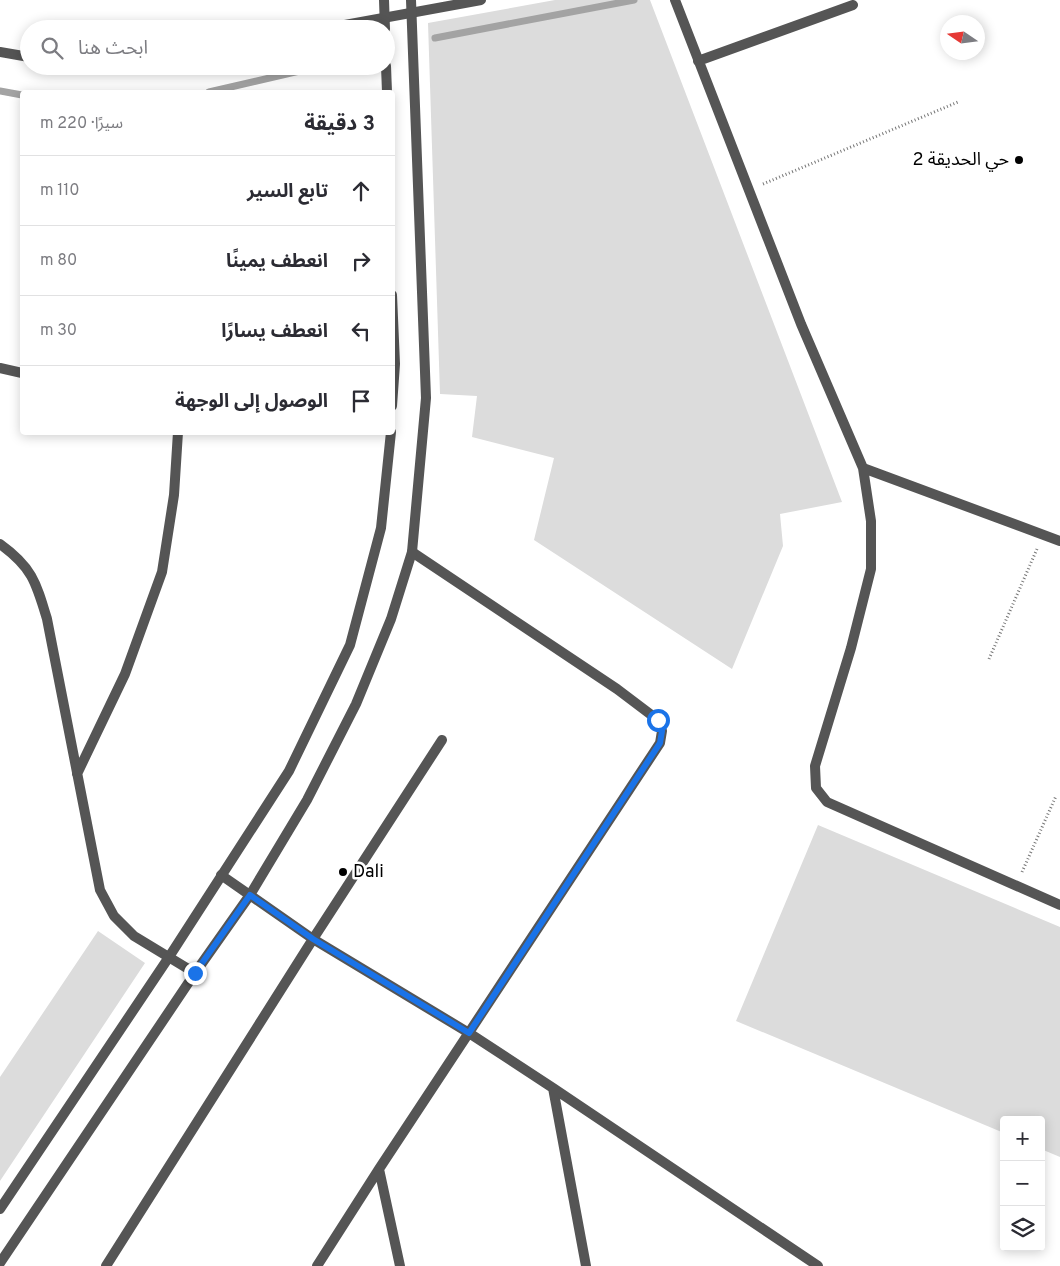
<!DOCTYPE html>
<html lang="ar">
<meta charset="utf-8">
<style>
body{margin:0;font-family:Overpass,"Noto Sans Arabic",sans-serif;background:#f2f2f3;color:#2b2b33;direction:rtl}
.controls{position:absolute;right:15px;bottom:15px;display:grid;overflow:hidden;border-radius:5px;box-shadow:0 2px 12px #0003}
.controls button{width:45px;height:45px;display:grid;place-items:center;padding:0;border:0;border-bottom:1px solid #e1e1e2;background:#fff;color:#2b2b33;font:25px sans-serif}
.compass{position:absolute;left:940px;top:15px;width:45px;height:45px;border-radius:50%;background:#fff;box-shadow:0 2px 12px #0003;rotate:283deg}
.stop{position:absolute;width:15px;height:15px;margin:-11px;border:4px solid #1a73e8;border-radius:50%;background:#fff}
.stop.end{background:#1a73e8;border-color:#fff;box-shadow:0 1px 5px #0008}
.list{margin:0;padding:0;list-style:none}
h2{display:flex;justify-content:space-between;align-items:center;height:65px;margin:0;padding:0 20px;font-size:21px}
h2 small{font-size:16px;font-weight:400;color:#7c7c81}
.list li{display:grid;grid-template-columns:32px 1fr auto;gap:15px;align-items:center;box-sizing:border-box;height:70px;padding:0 20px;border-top:1px solid #e1e1e2}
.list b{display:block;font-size:19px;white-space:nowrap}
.list em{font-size:16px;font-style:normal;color:#7c7c81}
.icon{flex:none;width:28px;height:28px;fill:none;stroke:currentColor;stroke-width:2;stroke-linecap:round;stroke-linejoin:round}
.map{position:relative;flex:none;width:1060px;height:1266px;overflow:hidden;direction:ltr}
.search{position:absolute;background:#fff;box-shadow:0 2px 12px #0003;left:20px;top:20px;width:375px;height:55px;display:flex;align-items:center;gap:12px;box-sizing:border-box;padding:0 18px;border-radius:28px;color:#7c7c81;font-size:19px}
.panel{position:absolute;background:#fff;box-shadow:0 2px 12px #0003;left:20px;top:90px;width:375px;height:345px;border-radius:5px;direction:rtl}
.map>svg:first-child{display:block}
</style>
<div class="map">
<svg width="1060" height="1266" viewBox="0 0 1060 1266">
<rect width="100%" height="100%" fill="#fff"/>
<path fill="#dcdcdc" d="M 555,0 L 650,0 L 842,502 L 780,514 L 783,546 L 732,669 L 534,540 L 554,458 L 472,437 L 477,396 L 440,394 L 428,23 Z
M 818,825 L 1060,927 L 1060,1157 L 1041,1149 L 1041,1120 L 1004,1120 L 1004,1133 L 736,1021 Z
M 98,931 L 145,963 L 0,1181 L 0,1077 Z"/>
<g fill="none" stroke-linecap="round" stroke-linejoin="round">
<path stroke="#a3a3a3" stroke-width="7" d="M 435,38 L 634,0
M 0,91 L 22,95
M 209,92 L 321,66"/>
<path stroke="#777" stroke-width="3" stroke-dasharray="1 2.5" stroke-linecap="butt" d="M 763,184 L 958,102
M 989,659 L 1037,549
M 1022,872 L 1056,796"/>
<path stroke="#555" stroke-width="10" d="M 675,0 L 801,324 L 863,468 L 871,521 L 871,569 L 851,648 L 815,766 L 816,788 L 827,802 L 1060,905
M 323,29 L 481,0
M 0,52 L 29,57
M 698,61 L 853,5
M 91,66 L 124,69 L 139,66
M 0,368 L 22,373
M 863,468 L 1060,541
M 0,544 C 32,567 36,582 47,619 L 100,890 L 114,916 L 134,936 L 195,973
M 77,774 L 125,674 L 162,572 L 174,495 L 178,432
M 221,875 L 313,939 L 469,1033 L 553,1088 L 818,1266
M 553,1088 L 586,1266
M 379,1169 L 400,1266
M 106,1266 L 313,939 L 442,740
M 317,1266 L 379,1169 L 660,743 L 662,731 L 658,720 L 617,689 L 412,552"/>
<path stroke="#555" stroke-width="10" d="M 384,0 L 385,29
M 386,66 L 387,92
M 392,295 L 395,364 L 392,406
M 0,1209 L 169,957 L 289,771 L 350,645 L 381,528 L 391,432
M 0,1263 L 195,973 L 250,895 L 307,800 L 356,704 L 391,619 L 412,552 L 426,398 L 411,0"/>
</g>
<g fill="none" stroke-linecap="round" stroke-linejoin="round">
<path stroke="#1a73e8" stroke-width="6" d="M 195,973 L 250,895 L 313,939 L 469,1033 L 660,743 L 662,731 L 658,720"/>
</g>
<g fill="#000" stroke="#fff" stroke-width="2">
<circle cx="1019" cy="160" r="5"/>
<circle cx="343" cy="872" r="5"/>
</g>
<g text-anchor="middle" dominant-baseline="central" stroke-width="5" stroke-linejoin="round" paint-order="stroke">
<g font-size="18" fill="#000" stroke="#fff" text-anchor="end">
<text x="1009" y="160">حي الحديقة 2</text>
<text x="353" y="872" text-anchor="start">Dali</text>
</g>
</g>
</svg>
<div class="controls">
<button>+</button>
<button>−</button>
<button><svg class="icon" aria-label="layers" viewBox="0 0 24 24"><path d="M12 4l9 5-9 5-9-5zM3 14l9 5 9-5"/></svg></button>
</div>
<svg class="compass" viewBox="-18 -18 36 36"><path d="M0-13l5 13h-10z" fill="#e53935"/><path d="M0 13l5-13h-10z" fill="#7c7c81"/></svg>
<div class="stop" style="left:658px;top:720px"></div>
<div class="stop end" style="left:195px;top:973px"></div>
<div class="search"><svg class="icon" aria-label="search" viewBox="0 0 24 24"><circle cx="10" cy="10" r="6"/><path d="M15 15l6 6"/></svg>ابحث هنا</div>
<section class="panel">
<h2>3 دقيقة<small>سيرًا · 220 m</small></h2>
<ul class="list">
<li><svg class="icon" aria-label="ahead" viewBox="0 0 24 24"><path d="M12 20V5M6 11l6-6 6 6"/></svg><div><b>تابع السير</b></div><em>110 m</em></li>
<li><svg class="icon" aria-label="right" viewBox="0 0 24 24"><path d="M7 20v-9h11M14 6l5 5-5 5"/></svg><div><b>انعطف يمينًا</b></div><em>80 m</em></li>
<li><svg class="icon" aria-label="left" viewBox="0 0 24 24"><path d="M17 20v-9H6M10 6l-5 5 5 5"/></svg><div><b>انعطف يسارًا</b></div><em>30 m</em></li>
<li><svg class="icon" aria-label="arrive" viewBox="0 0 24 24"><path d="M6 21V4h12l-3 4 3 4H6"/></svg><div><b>الوصول إلى الوجهة</b></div></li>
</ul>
</section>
</div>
